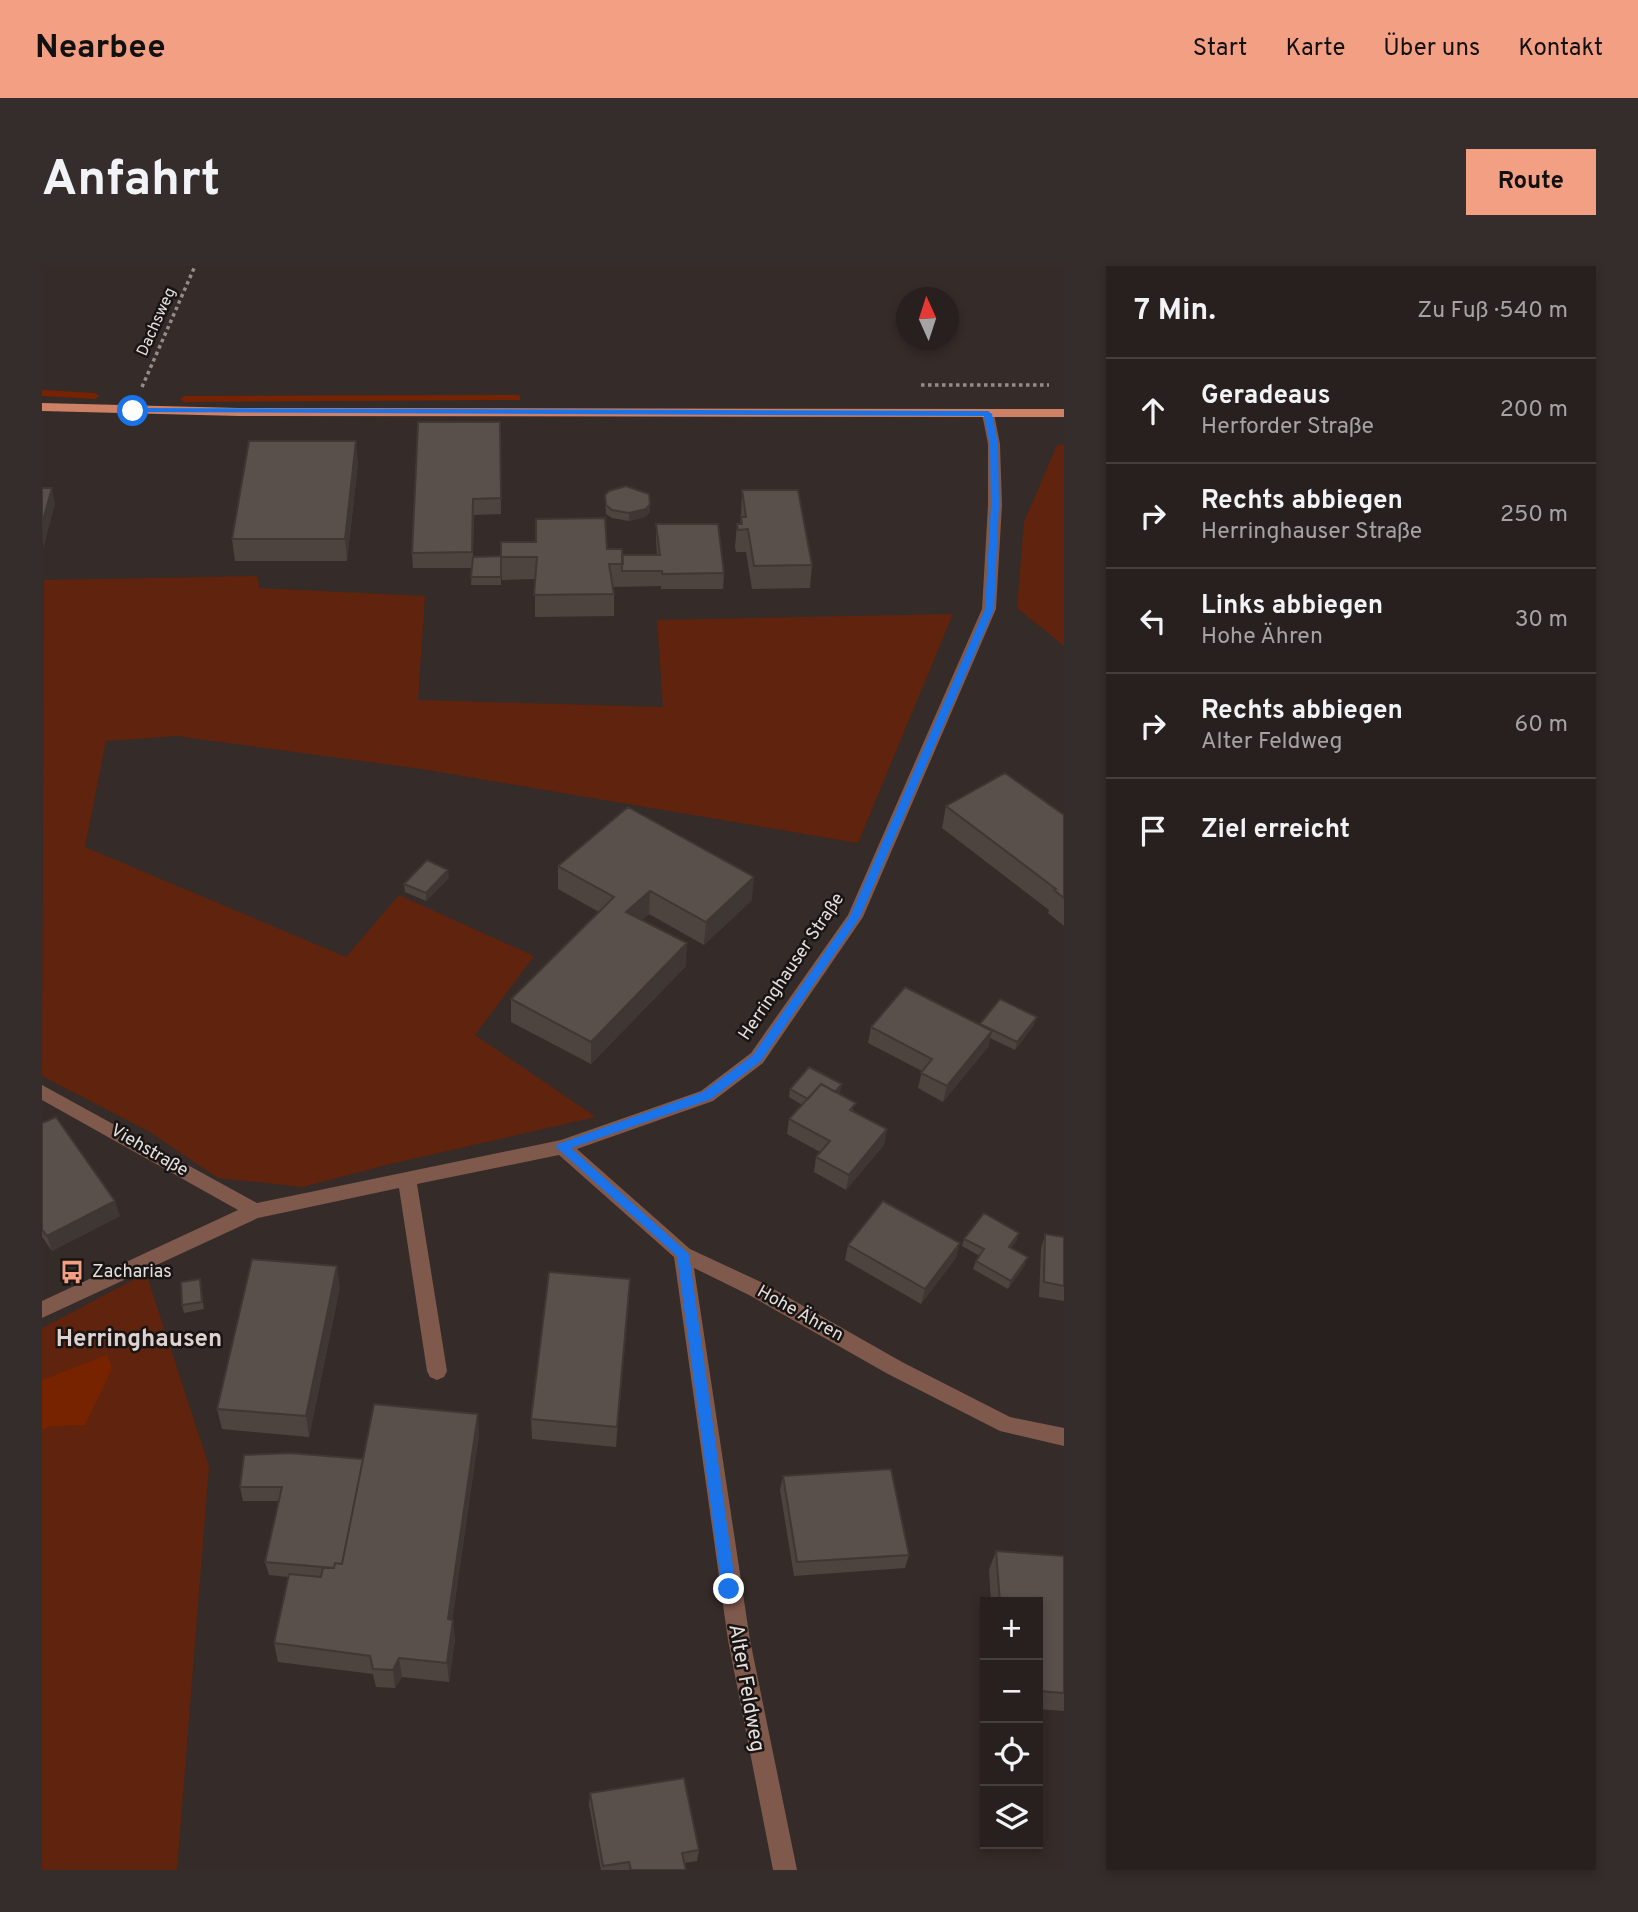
<!DOCTYPE html>
<html lang="de">
<meta charset="utf-8">
<style>
body{margin:0;font-family:Overpass,sans-serif;background:#342d2b;color:#f1f3f6}
.controls{position:absolute;right:21px;bottom:21px;display:grid;overflow:hidden;border-radius:0px;box-shadow:0 4px 10px #0003}
.controls button{width:63px;height:63px;display:grid;place-items:center;padding:0;border:0;border-bottom:2px solid #443e3c;background:#28201e;color:#f1f3f6;font:35px sans-serif}
.compass{position:absolute;left:854px;top:21px;width:63px;height:63px;border-radius:50%;background:#28201e;box-shadow:0 4px 10px #0003;rotate:357deg}
.stop{position:absolute;width:21px;height:21px;margin:-16px;border:5px solid #1a73e8;border-radius:50%;background:#fff}
.stop.end{background:#1a73e8;border-color:#fff;box-shadow:0 2px 7px #0008}
.list{margin:0;padding:0;list-style:none}
h2{display:flex;justify-content:space-between;align-items:center;height:91px;margin:0;padding:0 28px;font-size:30px}
h2 small{font-size:23px;font-weight:400;color:#a5a3a4}
.list li{display:grid;grid-template-columns:46px 1fr auto;gap:21px;align-items:center;box-sizing:border-box;height:105px;padding:0 28px;border-top:2px solid #443e3c}
.list b{display:block;font-size:26px;white-space:nowrap}
.list p{margin:0;font-size:23px;white-space:nowrap;color:#a5a3a4}
.list em{font-size:23px;font-style:normal;color:#a5a3a4}
.icon{flex:none;width:38px;height:38px;fill:none;stroke:currentColor;stroke-width:2;stroke-linecap:round;stroke-linejoin:round}
.map{position:relative;flex:none;width:1022px;height:1604px;overflow:hidden;border-radius:0px}
header{display:flex;align-items:center;gap:42px;box-sizing:border-box;height:98px;padding:0 35px;background:#f39f83;color:#111}
header strong{font-size:33px}
nav{display:flex;gap:38px;margin-inline-start:auto;font-size:24px}
.intro{display:flex;align-items:center;justify-content:space-between;box-sizing:border-box;height:168px;padding:0 42px}
h1{margin:0;font-size:49px}
.button{padding:18px 32px;border-radius:0px;background:#f39f83;color:#111;font-size:24px;font-weight:700}
main{display:flex;gap:42px;padding:0 42px}
aside{flex:1;background:#28201e;border-radius:0px;box-shadow:0 4px 10px #0003}
.map>svg:first-child{display:block}
</style>
<header>
<strong>Nearbee</strong>
<nav><a>Start</a><a>Karte</a><a>Über uns</a><a>Kontakt</a></nav>
</header>
<div class="intro"><h1>Anfahrt</h1><a class="button">Route</a></div>
<main>
<div class="map">
<svg width="1022" height="1604" viewBox="0 0 1022 1604">
<rect width="100%" height="100%" fill="#352b28"/>
<path fill="#60230d" d="M 1022,178 L 1022,380 L 975,342 L 982,256 L 1015,179 Z
M 215,310 L 218,322 L 383,330 L 376,434 L 621,441 L 615,354 L 911,348 L 816,577 L 379,503 L 134,470 L 64,475 L 43,581 L 304,691 L 357,629 L 492,690 L 433,769 L 554,851 L 344,899 L 261,921 L 176,912 L 108,866 L 0,810 L 2,314 Z
M 104,1007 L 167,1200 L 135,1604 L 0,1604 L 0,1062 Z"/>
<path fill="#772300" d="M 65,1089 L 70,1102 L 43,1159 L 9,1160 L 0,1164 L 0,1114 Z"/>
<g fill="none" stroke-linecap="round" stroke-linejoin="round">
<path fill="#772300" fill-rule="evenodd" d="M 0,124 L 53,127 L 57,130 L 53,133 L 0,130 Z
M 475,129 L 478,130 L 478,134 L 142,136 L 138,133 L 142,130 Z"/>
<path stroke="#948c8a" stroke-width="3.5" stroke-dasharray="3.5 3.5" stroke-linecap="butt" d="M 879,119 L 1007,119
M 100,121 L 153,0"/>
<path fill="#7f594c" fill-rule="evenodd" d="M 946,144 L 952,148 L 958,178 L 960,239 L 954,343 L 821,651 L 721,797 L 671,835 L 535,883 L 648,983 L 721,1017 L 860,1096 L 968,1151 L 1022,1162 L 1022,1180 L 958,1165 L 846,1108 L 707,1029 L 652,1002 L 708,1374 L 755,1604 L 731,1604 L 686,1374 L 632,991 L 517,889 L 375,918 L 405,1105 L 402,1111 L 395,1114 L 388,1111 L 385,1105 L 357,922 L 216,952 L 0,1052 L 0,1035 L 196,944 L 0,834 L 0,819 L 215,937 L 519,874 L 659,825 L 709,787 L 806,649 L 940,343 L 946,239 L 946,178 L 940,148 Z"/>
<path fill="#cf8166" fill-rule="evenodd" d="M 0,137 L 197,142 L 1022,143 L 1022,151 L 197,150 L 0,145 Z"/>
</g>
<path fill="#4d4440" d="M 458,156 L 459,248 L 432,249 L 431,291 L 459,290 L 565,283 L 580,289 L 615,289 L 614,274 L 614,258 L 682,307 L 681,323 L 619,323 L 619,320 L 571,321 L 572,328 L 572,350 L 493,351 L 493,313 L 460,314 L 459,303 L 459,319 L 429,319 L 430,302 L 371,302 L 370,287 Z
M 316,197 L 305,295 L 193,295 L 190,273 Z
M 700,224 L 770,299 L 768,322 L 710,323 L 704,286 L 694,286 L 693,281 L 695,258 L 698,258 L 699,251 Z
M 563,229 L 608,238 L 608,246 L 603,251 L 587,255 L 570,252 L 564,248 Z
M 904,540 L 1022,549 L 1022,660 L 1006,647 L 1007,644 L 900,562 Z
M 516,600 L 710,634 L 662,679 L 607,648 L 600,654 L 644,700 L 549,798 L 469,756 L 469,733 L 557,646 L 516,623 Z
M 407,612 L 384,635 L 363,626 L 362,618 Z
M 938,758 L 992,759 L 973,784 L 948,772 L 946,781 L 901,836 L 876,822 L 880,805 L 826,777 L 829,761 L 937,759 Z
M 748,823 L 798,826 L 797,828 L 813,846 L 845,863 L 842,879 L 804,924 L 772,906 L 774,891 L 778,886 L 745,868 L 747,853 L 760,839 L 747,831 Z
M 0,857 L 78,950 L 10,985 L 0,971 Z
M 1003,968 L 1022,971 L 1022,1035 L 997,1031 L 999,983 Z
M 922,973 L 975,974 L 969,982 L 983,999 L 966,1023 L 931,1003 L 934,995 L 938,990 L 920,980 Z
M 806,979 L 914,992 L 879,1038 L 803,994 Z
M 158,1013 L 162,1043 L 142,1047 L 140,1039 Z
M 588,1013 L 574,1181 L 490,1173 L 489,1153 Z
M 298,1021 L 267,1171 L 180,1163 L 175,1143 Z
M 437,1168 L 410,1354 L 413,1373 L 407,1416 L 360,1411 L 353,1422 L 334,1421 L 331,1408 L 236,1396 L 232,1377 L 246,1311 L 227,1309 L 223,1296 L 237,1235 L 201,1235 L 198,1221 L 321,1193 Z
M 741,1210 L 867,1289 L 863,1302 L 752,1310 L 738,1224 Z
M 954,1285 L 1022,1290 L 1022,1445 L 996,1443 L 996,1336 L 949,1336 L 947,1304 Z
M 548,1527 L 657,1584 L 655,1595 L 642,1597 L 644,1604 L 559,1604 L 547,1539 Z"/>
<path fill="#3e3734" d="M 314,175 L 316,197 L 305,295 L 303,273 Z
M 10,222 L 13,238 L 1,284 L 0,258 Z
M 608,238 L 608,246 L 603,251 L 587,255 L 587,247 Z
M 406,604 L 407,612 L 384,635 L 384,627 Z
M 712,611 L 710,634 L 662,679 L 664,656 Z
M 608,625 L 607,648 L 583,669 L 584,646 Z
M 645,677 L 644,700 L 549,798 L 549,776 Z
M 995,751 L 992,759 L 973,784 L 975,776 Z
M 950,765 L 946,781 L 901,836 L 905,820 Z
M 800,818 L 798,826 L 787,839 L 788,831 Z
M 845,863 L 842,879 L 804,924 L 807,909 Z
M 73,935 L 78,950 L 10,985 L 5,970 Z
M 977,967 L 975,974 L 965,989 L 967,981 Z
M 918,977 L 914,992 L 879,1038 L 883,1023 Z
M 986,991 L 983,999 L 966,1023 L 969,1015 Z
M 295,1000 L 298,1021 L 267,1171 L 264,1150 Z
M 588,1013 L 587,1035 L 574,1181 L 575,1161 Z
M 436,1148 L 437,1168 L 408,1372 L 406,1353 Z
M 411,1354 L 413,1373 L 407,1416 L 405,1397 Z
M 357,1392 L 360,1411 L 353,1422 L 351,1404 Z"/>
<path fill="#594f4b" stroke="#3e3734" stroke-width="2" d="M 376,156 L 458,156 L 459,232 L 431,233 L 430,286 L 370,287 Z
M 207,175 L 314,175 L 303,273 L 190,273 Z
M 584,220 L 607,228 L 608,238 L 604,243 L 587,247 L 570,244 L 564,239 L 563,229 L 567,225 Z
M 0,222 L 10,222 L 0,258 Z
M 700,224 L 756,224 L 770,299 L 712,300 L 706,263 L 696,264 L 695,258 L 700,258 L 699,251 L 704,251 Z
M 563,252 L 565,283 L 580,283 L 581,298 L 567,298 L 572,328 L 492,329 L 495,291 L 459,291 L 459,276 L 494,276 L 494,253 Z
M 614,258 L 676,258 L 682,307 L 620,308 L 620,305 L 580,305 L 580,289 L 618,289 Z
M 459,290 L 459,311 L 429,311 L 431,291 Z
M 963,507 L 1022,549 L 1022,632 L 1012,624 L 1014,623 L 904,540 Z
M 586,541 L 712,611 L 664,656 L 608,625 L 584,646 L 645,677 L 549,776 L 469,733 L 572,631 L 516,600 Z
M 385,594 L 406,604 L 384,627 L 362,618 Z
M 863,721 L 950,765 L 905,820 L 879,807 L 890,793 L 829,761 Z
M 958,733 L 995,751 L 975,776 L 938,758 Z
M 767,801 L 800,818 L 793,826 L 779,818 L 766,833 L 748,823 Z
M 779,818 L 814,837 L 808,844 L 845,863 L 807,909 L 774,891 L 788,875 L 747,853 Z
M 14,851 L 73,935 L 5,970 L 0,964 L 0,857 Z
M 841,935 L 918,977 L 883,1023 L 806,979 Z
M 942,947 L 977,967 L 967,981 L 986,991 L 969,1015 L 934,995 L 942,983 L 922,973 Z
M 1003,968 L 1022,971 L 1022,1020 L 1002,1016 Z
M 210,993 L 295,1000 L 264,1150 L 175,1143 Z
M 507,1006 L 588,1013 L 575,1161 L 489,1153 Z
M 158,1013 L 160,1036 L 140,1039 L 139,1016 Z
M 332,1138 L 436,1148 L 406,1353 L 411,1354 L 405,1397 L 357,1392 L 351,1404 L 331,1403 L 328,1390 L 232,1377 L 247,1308 L 279,1311 L 281,1301 L 292,1302 L 293,1297 L 300,1298 Z
M 248,1187 L 321,1193 L 300,1298 L 293,1297 L 292,1302 L 223,1296 L 240,1221 L 198,1221 L 202,1189 Z
M 849,1203 L 867,1289 L 755,1296 L 741,1210 Z
M 954,1285 L 1022,1290 L 1022,1427 L 996,1425 L 996,1336 L 958,1336 Z
M 642,1512 L 657,1584 L 640,1587 L 644,1604 L 589,1604 L 587,1596 L 561,1600 L 548,1527 Z"/>
<path fill="#1a73e8" d="M 91,142 L 946,145 L 950,148 L 956,178 L 957,239 L 952,343 L 818,651 L 719,795 L 669,833 L 529,882 L 647,988 L 694,1323 L 692,1328 L 687,1330 L 680,1323 L 635,990 L 514,881 L 516,878 L 661,826 L 711,789 L 808,650 L 943,343 L 949,239 L 948,178 L 942,150 L 88,146 Z"/>
<defs>
<g id="bus-bare" transform="scale(1.89)"><path d="M-5-6H5V4H4V6H2V4H-2V6H-4V4H-5ZM-3.5-4V0h7V-4ZM-3.5 1.2v1.5H-2V1.2ZM2 1.2v1.5H3.5V1.2Z" fill="#f39f83" stroke="#191514" stroke-width="2.5" paint-order="stroke"/></g>
</defs>
<g fill-rule="evenodd">
<use href="#bus-bare" x="30" y="1006"/>
</g>
<g text-anchor="middle" dominant-baseline="central" stroke-width="5" stroke-linejoin="round" paint-order="stroke">
<g font-size="16" fill="#e5dfdd" stroke="#191514">
<text transform="translate(115 56) rotate(-66)">Dachsweg</text>
</g>
<g font-size="18" fill="#e5dfdd" stroke="#191514">
<text transform="translate(750 701) rotate(-56)">Herringhauser Straße</text>
<text transform="translate(107 885) rotate(30)">Viehstraße</text>
<text transform="translate(758 1048) rotate(29)">Hohe Ähren</text>
</g>
<g font-size="18" fill="#e5dfdd" stroke="#191514" text-anchor="start">
<text x="50" y="1006">Zacharias</text>
</g>
<g font-size="21" fill="#e5dfdd" stroke="#191514">
<text transform="translate(704 1422) rotate(80)">Alter Feldweg</text>
</g>
<g font-size="24" font-weight="bold" fill="#dfd2ce" stroke="#191514">
<text x="97" y="1074">Herringhausen</text>
</g>
</g>
</svg>
<div class="controls">
<button>+</button>
<button>−</button>
<button><svg class="icon" aria-label="locate" viewBox="0 0 24 24"><circle cx="12" cy="12" r="6"/><path d="M12 2v4M12 18v4M2 12h4M18 12h4"/></svg></button>
<button><svg class="icon" aria-label="layers" viewBox="0 0 24 24"><path d="M12 4l9 5-9 5-9-5zM3 14l9 5 9-5"/></svg></button>
</div>
<svg class="compass" viewBox="-18 -18 36 36"><path d="M0-13l5 13h-10z" fill="#e53935"/><path d="M0 13l5-13h-10z" fill="#a5a3a4"/></svg>
<div class="stop" style="left:91px;top:145px"></div>
<div class="stop end" style="left:687px;top:1323px"></div>
</div>
<aside>
<h2>7 Min.<small>Zu Fuß · 540 m</small></h2>
<ul class="list">
<li><svg class="icon" aria-label="ahead" viewBox="0 0 24 24"><path d="M12 20V5M6 11l6-6 6 6"/></svg><div><b>Geradeaus</b><p>Herforder Straße</p></div><em>200 m</em></li>
<li><svg class="icon" aria-label="right" viewBox="0 0 24 24"><path d="M7 20v-9h11M14 6l5 5-5 5"/></svg><div><b>Rechts abbiegen</b><p>Herringhauser Straße</p></div><em>250 m</em></li>
<li><svg class="icon" aria-label="left" viewBox="0 0 24 24"><path d="M17 20v-9H6M10 6l-5 5 5 5"/></svg><div><b>Links abbiegen</b><p>Hohe Ähren</p></div><em>30 m</em></li>
<li><svg class="icon" aria-label="right" viewBox="0 0 24 24"><path d="M7 20v-9h11M14 6l5 5-5 5"/></svg><div><b>Rechts abbiegen</b><p>Alter Feldweg</p></div><em>60 m</em></li>
<li><svg class="icon" aria-label="arrive" viewBox="0 0 24 24"><path d="M6 21V4h12l-3 4 3 4H6"/></svg><div><b>Ziel erreicht</b></div></li>
</ul>
</aside>
</main>
